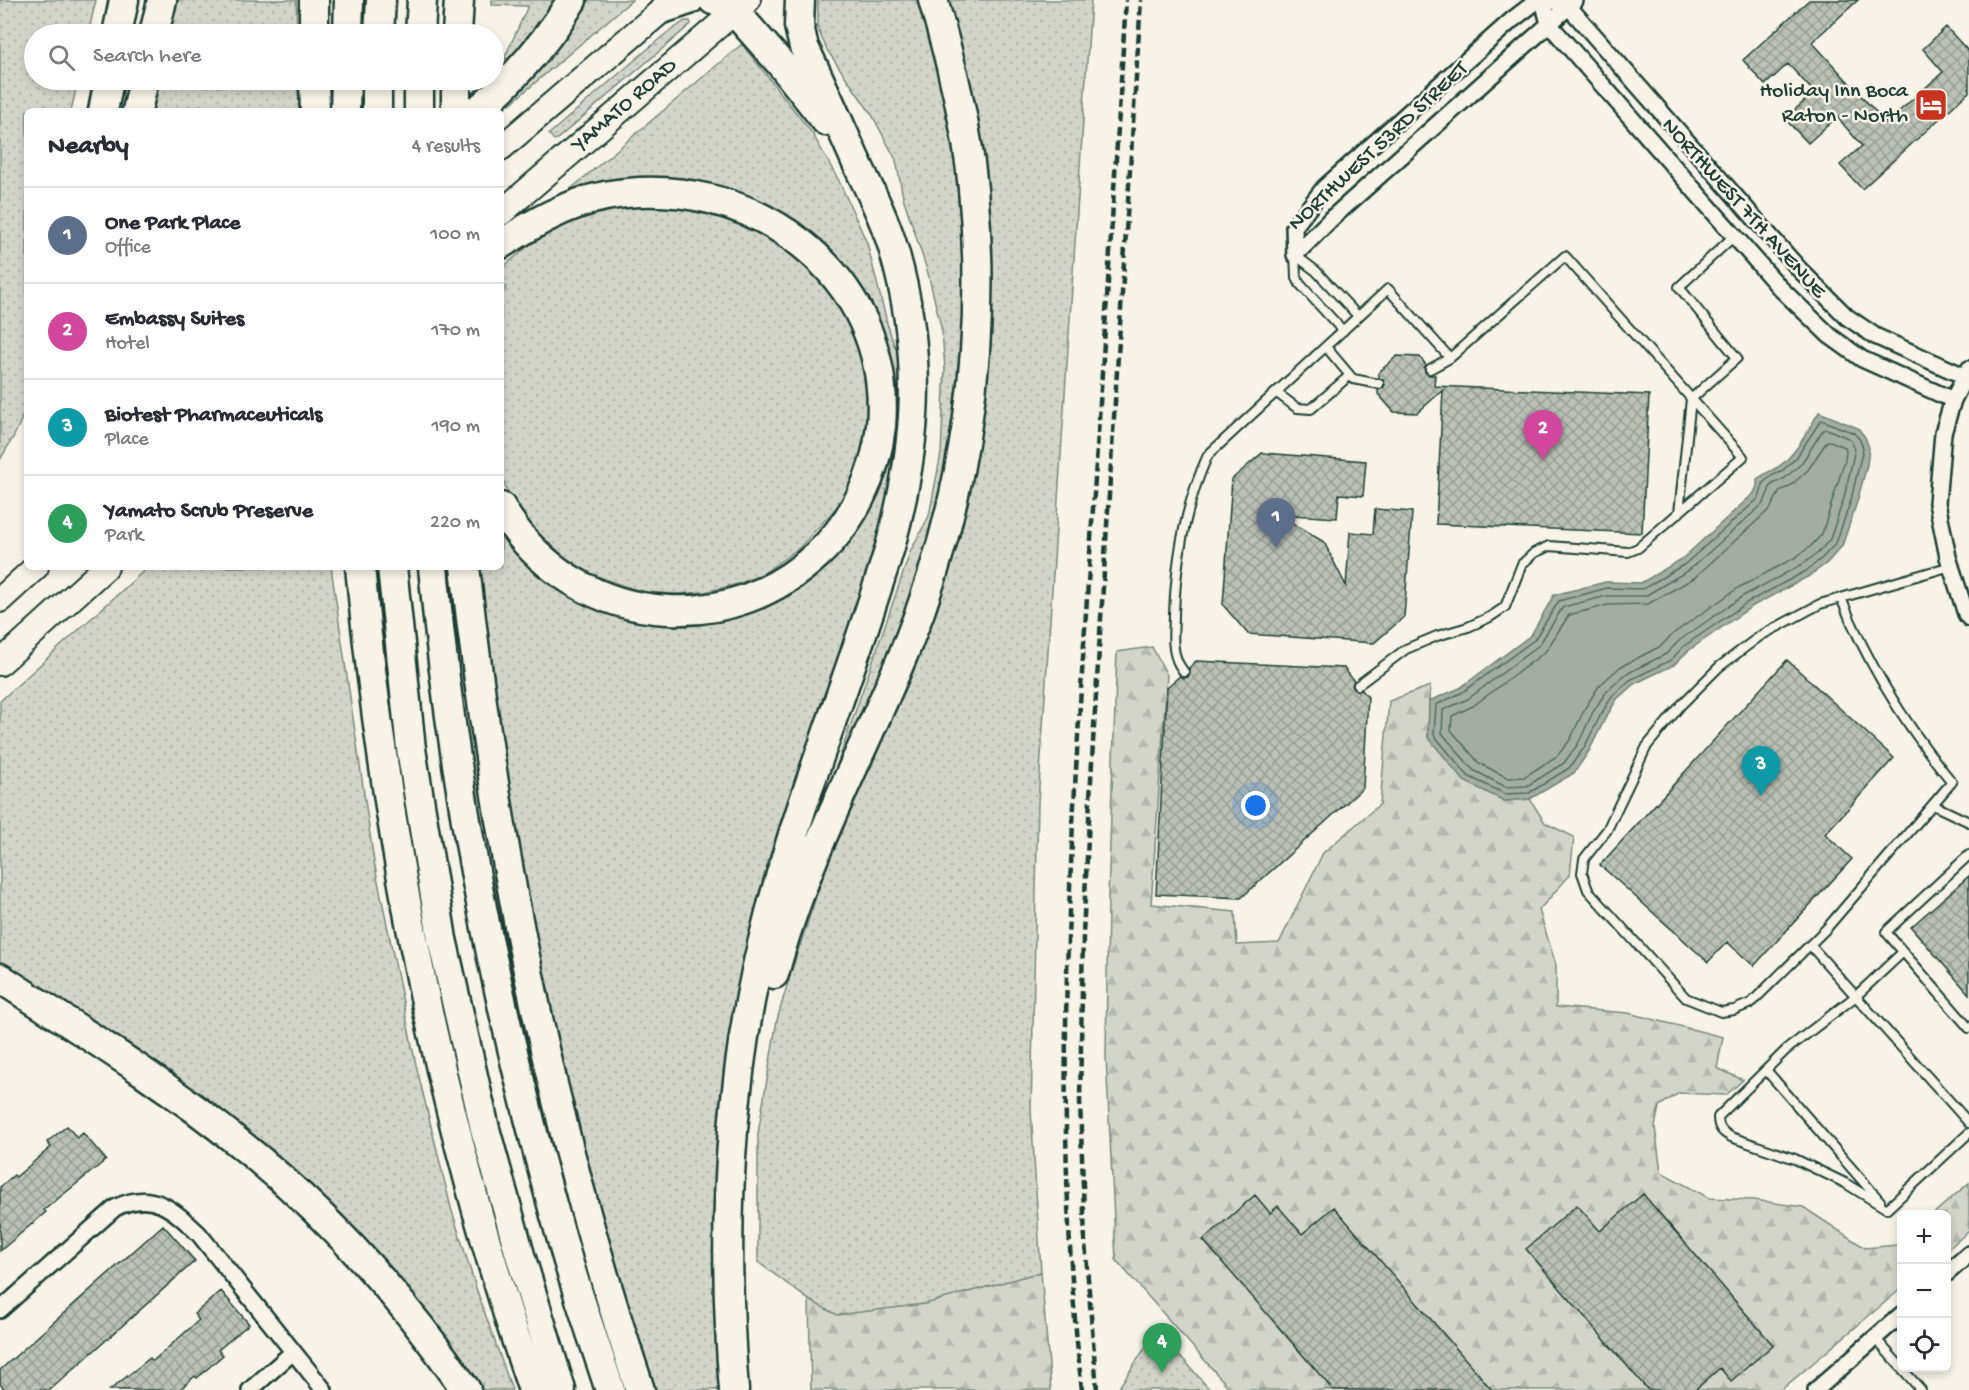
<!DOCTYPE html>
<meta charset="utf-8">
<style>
body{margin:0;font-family:"Gochi Hand",sans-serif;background:#f2f2f3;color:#2b2b33}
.controls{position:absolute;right:18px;bottom:18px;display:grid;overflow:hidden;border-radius:9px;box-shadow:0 3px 9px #0003}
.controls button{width:54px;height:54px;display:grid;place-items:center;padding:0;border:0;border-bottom:2px solid #e1e1e2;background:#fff;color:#2b2b33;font:30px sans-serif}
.you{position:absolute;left:1256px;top:806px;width:21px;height:21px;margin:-15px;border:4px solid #fff;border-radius:50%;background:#1a73e8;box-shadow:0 0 0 9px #1a73e833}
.badge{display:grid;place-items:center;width:39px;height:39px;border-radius:50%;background:#c8321e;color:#fff;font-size:20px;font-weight:700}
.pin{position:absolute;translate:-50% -50px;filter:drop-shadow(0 2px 3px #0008)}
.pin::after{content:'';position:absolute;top:32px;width:21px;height:18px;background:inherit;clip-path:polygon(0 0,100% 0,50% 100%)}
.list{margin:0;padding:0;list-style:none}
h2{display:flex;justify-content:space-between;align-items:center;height:78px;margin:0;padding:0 24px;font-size:26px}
h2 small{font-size:20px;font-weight:400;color:#7c7c81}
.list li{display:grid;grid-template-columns:39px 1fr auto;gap:18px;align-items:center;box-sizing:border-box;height:96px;padding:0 24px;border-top:2px solid #e1e1e2}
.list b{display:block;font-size:22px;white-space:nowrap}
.list p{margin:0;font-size:20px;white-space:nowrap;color:#7c7c81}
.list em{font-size:20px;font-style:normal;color:#7c7c81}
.icon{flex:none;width:33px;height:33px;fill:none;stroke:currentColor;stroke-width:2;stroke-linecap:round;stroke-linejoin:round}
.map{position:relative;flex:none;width:1969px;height:1390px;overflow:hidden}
.search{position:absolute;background:#fff;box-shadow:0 3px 9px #0003;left:24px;top:24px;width:480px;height:66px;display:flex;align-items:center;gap:15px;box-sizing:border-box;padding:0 21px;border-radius:33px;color:#7c7c81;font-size:22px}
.panel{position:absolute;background:#fff;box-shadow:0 3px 9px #0003;left:24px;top:108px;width:480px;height:462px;border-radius:9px}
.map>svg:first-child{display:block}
</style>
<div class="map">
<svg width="1969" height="1390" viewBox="0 0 1969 1390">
<defs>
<pattern id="grass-dots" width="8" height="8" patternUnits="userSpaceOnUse" patternTransform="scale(1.5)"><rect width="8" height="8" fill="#d3d5ca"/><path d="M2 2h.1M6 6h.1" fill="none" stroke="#b5b8ae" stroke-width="1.8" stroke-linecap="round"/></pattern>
<pattern id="forest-firs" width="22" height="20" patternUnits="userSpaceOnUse" patternTransform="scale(1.5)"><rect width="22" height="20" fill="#d3d5ca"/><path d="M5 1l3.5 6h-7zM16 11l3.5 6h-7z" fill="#b5b8ae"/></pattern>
<pattern id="building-cross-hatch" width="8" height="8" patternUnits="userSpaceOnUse" patternTransform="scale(1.5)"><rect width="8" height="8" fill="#bbc1b6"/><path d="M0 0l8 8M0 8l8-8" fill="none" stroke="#979e95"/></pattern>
</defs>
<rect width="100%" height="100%" fill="#f7f3e8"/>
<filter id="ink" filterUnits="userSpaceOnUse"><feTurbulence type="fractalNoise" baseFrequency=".0167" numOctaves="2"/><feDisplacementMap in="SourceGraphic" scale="12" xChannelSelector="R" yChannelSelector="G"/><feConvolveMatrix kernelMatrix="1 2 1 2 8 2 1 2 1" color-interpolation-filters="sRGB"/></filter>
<g filter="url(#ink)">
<path fill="url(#grass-dots)" stroke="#79897f" stroke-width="1.5" d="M 0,0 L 96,0 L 88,34 L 34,34 L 34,80 L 78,80 L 71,111 L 27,111 L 27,407 L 14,436 L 0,460 Z
M 173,0 L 296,0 L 297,34 L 165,34 Z
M 492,0 L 559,0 L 513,58 L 504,59 L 528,6 L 492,5 Z
M 585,0 L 632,0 L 510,104 L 507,99 Z
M 818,0 L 918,0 L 937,59 L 952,129 L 964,233 L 966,345 L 955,430 L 936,519 L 908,613 L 824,802 L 911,550 L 929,516 L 941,454 L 945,368 L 942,331 L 928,273 L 903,197 L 896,160 L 872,115 L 827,50 L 818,29 Z
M 946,0 L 1091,0 L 1038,802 L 1031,1110 L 1041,1272 L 925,1304 L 836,1316 L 809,1300 L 758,1262 L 758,1133 L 777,1020 L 791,972 L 832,850 L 912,675 L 939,600 L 963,518 L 985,406 L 991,309 Z
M 685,21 L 690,21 L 691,24 L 557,139 L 554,140 L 549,134 L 664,35 Z
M 742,44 L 812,133 L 838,179 L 867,243 L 887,323 L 894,345 L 901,356 L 902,418 L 885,520 L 738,994 L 727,1054 L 720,1112 L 714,1234 L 714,1307 L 721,1390 L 653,1390 L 617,1277 L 579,1140 L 514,851 L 475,567 L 501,567 L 501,528 L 626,615 L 796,588 L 894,419 L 894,393 L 889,354 L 881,331 L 861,287 L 836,255 L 796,222 L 761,204 L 568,198 L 566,193 Z
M 155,80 L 298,80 L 299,111 L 149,111 Z
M 645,205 L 688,207 L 731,220 L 779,240 L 830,287 L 863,352 L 869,434 L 848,495 L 800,547 L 764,573 L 738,584 L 704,592 L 677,594 L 645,592 L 621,585 L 592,574 L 567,559 L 533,528 L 507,491 L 501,473 L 501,297 L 506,287 L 501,285 L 501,269 L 542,234 L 594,211 Z
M 148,567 L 331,567 L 374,862 L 416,1065 L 451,1208 L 476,1288 L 512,1390 L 474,1390 L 353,1239 L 0,969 L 0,701 Z
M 1149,1342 L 1163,1344 L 1184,1360 L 1210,1390 L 1120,1390 L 1120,1386 Z"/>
<path fill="url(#forest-firs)" stroke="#79897f" stroke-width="1.5" d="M 1152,647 L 1167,675 L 1151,904 L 1235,912 L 1237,945 L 1279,943 L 1323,853 L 1380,804 L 1389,701 L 1430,686 L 1428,737 L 1504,801 L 1530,799 L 1545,823 L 1574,837 L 1570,875 L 1539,910 L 1556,965 L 1556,1007 L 1628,1013 L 1723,1037 L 1717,1068 L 1743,1080 L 1726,1095 L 1679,1093 L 1659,1106 L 1655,1127 L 1661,1172 L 1709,1198 L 1754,1200 L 1803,1207 L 1865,1248 L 1897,1245 L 1901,1242 L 1902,1288 L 1781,1390 L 1231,1390 L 1116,1260 L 1106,1056 L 1108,898 L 1117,652 Z
M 1969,1183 L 1969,1231 L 1947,1250 L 1946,1214 L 1933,1214 Z
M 1041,1272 L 1051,1390 L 811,1390 L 809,1300 L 837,1315 L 925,1304 Z"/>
<path fill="#a4ada3" stroke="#6f8077" stroke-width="1.5" d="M 1819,412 L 1858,428 L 1865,437 L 1869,448 L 1867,465 L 1857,502 L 1842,546 L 1827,563 L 1809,576 L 1751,607 L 1688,651 L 1674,665 L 1634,684 L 1617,699 L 1605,719 L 1589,751 L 1574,773 L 1530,799 L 1504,801 L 1464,781 L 1428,737 L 1429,701 L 1460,688 L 1531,635 L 1554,595 L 1606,582 L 1641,583 L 1682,559 L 1754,493 L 1757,486 L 1757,479 C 1765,473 1771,471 1778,467 C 1796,455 1808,430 1819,412 Z"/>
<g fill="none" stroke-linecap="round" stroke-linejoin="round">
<path stroke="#546a60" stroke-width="1.5" d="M 1821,420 L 1854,433 L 1860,440 L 1863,448 L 1851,500 L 1836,543 L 1822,558 L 1806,571 L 1748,602 L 1684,646 L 1671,660 L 1630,680 L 1612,696 L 1600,716 L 1584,748 L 1569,768 L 1529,793 L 1505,794 L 1468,776 L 1434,735 L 1436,705 L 1463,692 L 1534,640 L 1559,601 L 1607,588 L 1643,589 L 1685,564 L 1759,498 L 1764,482 L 1773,475 L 1781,472 L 1796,458 Z
M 1827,429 L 1850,439 L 1855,449 L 1844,498 L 1830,539 L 1818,553 L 1801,565 L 1743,596 L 1680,640 L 1666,654 L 1626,674 L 1606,692 L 1593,712 L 1578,744 L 1564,763 L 1527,786 L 1506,787 L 1473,770 L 1442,733 L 1443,710 L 1468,699 L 1539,645 L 1563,607 L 1607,596 L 1645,596 L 1689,570 L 1764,503 L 1771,485 L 1785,478 L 1801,464 L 1823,430 Z
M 1827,441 L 1830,441 L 1845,447 L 1846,450 L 1845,460 L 1822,534 L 1811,546 L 1796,557 L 1738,588 L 1674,633 L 1661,646 L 1620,667 L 1599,686 L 1585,708 L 1570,740 L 1557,756 L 1524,777 L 1508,778 L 1479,763 L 1451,730 L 1452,716 L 1473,706 L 1545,652 L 1569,615 L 1608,605 L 1648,604 L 1694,578 L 1770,509 L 1780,491 L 1790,486 L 1808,470 Z"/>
</g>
<path fill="url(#building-cross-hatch)" stroke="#1f3d34" stroke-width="1.5" d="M 1809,0 L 1858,0 L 1812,42 L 1886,123 L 1943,72 L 1923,49 L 1946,27 L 1969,52 L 1969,92 L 1862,189 L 1840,165 L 1862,146 L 1837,117 L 1808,143 L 1785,119 L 1814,92 L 1788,64 L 1765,85 L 1743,60 Z
M 1397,356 L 1420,357 L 1426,365 L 1424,368 L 1425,372 L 1429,375 L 1435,375 L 1434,386 L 1649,395 L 1642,533 L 1436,524 L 1443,390 L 1417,413 L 1394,412 L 1378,394 L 1378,390 L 1383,388 L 1385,385 L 1383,380 L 1379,378 L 1379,372 Z
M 1262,453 L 1366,461 L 1363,496 L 1339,494 L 1337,518 L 1277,514 L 1324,542 L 1346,586 L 1350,532 L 1373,534 L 1375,509 L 1412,512 L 1404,617 L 1374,643 L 1248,634 L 1223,605 L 1232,479 Z
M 1787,660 L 1894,758 L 1825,834 L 1852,859 L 1754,966 L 1727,942 L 1708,962 L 1600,865 Z
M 1196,661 L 1344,668 L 1354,681 L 1352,685 L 1354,689 L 1358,691 L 1362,690 L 1368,697 L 1363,788 L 1241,898 L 1156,894 L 1167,687 L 1180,676 L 1184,678 L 1188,677 L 1190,672 L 1189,668 Z
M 1969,876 L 1969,994 L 1911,927 Z
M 67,1126 L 77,1138 L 83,1133 L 106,1160 L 44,1210 L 46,1212 L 0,1251 L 0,1187 L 14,1175 L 16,1177 L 51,1147 L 47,1142 Z
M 1643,1194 L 1773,1345 L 1731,1381 L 1720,1368 L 1695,1390 L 1648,1390 L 1526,1249 L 1577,1205 L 1600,1231 Z
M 1255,1195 L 1270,1213 L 1278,1206 L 1302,1234 L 1334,1207 L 1492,1390 L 1333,1390 L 1203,1240 Z
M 163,1225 L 195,1261 L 50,1390 L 5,1390 L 0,1384 L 0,1370 Z
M 221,1291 L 249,1324 L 218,1350 L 223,1355 L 197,1378 L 195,1376 L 179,1390 L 110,1390 L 150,1358 L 153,1361 L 199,1320 L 194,1314 Z"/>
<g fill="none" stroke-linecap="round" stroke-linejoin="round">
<g stroke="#1f3d34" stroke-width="12">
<path id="service" d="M 1295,255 L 1296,276 L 1300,284 L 1343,331
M 1295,255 L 1316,271 L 1358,316
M 1326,347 L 1353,379 L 1379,384
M 1430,369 L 1450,358
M 1277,393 L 1297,408 L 1311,409 L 1349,376
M 1679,513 L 1691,399 L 1737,358 L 1679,287 L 1734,236
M 1841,598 C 1869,667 1905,725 1952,782 L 1826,929 L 1751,1003 L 1734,1010 L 1721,1012 L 1686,998 L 1588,890 L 1582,873 L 1584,859 L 1607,830 L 1647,746 L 1681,705 L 1719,667 L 1760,636 L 1820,604 L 1951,566
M 1184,672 C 1182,669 1178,664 1177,660 C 1171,646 1174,629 1174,614 C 1176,559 1185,505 1208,455 L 1388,289 L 1450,358 L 1565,256 L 1743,457 L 1638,548 L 1628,552 L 1549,546 L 1534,553 L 1522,564 L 1505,607 L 1490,617 L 1468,627 L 1437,636 L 1406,649 L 1358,685
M 1933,805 L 1969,822
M 1969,855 L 1886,932 L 1969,1028
M 1810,945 L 1969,1123
M 1766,1070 L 1880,1201
M 1887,1209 L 1845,1183 L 1795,1159 L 1731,1137 C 1722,1132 1718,1128 1718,1117 L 1786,1050 L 1856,996 L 1903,952
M 1887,1209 L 1969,1133
M 1875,1338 L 1921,1390"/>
</g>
<g stroke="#1f3d34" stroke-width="20">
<path id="minor" d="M 1543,0 L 1549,24 L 1780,288 L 1830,336 L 1862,359 L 1953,400
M 1552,0 L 1569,7 L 1799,269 L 1847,317 L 1875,336 L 1964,376
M 1295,255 L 1332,218 L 1575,1
M 1295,255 L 1294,227 L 1324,188 L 1512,20 L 1538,0
M 1969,369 L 1953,400 L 1943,433 L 1937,503 L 1948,557 L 1966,614 L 1969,618
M 1946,1274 L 1969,1254
M 0,1310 L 115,1208 C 152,1189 173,1209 199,1234 L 324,1390
M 250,1390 L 293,1352
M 1816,1390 L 1902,1314"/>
</g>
<g stroke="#1f3d34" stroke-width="28">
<g id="primary">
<path d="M 501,148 L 674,0"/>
<path id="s1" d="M 501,213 L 748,0"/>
<path d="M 0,600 L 36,567"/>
<path d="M 0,663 L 106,567"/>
</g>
</g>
<g stroke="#1f3d34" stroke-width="33">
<path id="motorway" d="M 713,0 L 722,3 L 735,12 L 781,64 L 826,121
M 665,8 L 689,0
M 117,34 L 124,0
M 154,34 L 162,0
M 314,34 L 314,0
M 348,34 L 349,0
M 379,34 L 381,0
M 420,34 L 422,0
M 457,34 L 459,0
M 314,80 L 315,111
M 456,80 L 456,111
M 103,111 L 109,80
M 137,111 L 144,80
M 345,111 L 346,80
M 377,111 L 377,80
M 419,111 L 419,80
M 477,111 C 515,78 546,43 572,0
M 501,244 C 534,223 566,204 605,196 C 749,169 894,274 881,426 C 876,475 853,522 817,555 C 776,593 724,613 668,610 C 599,607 535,568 501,507
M 360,567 C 386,844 442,1127 533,1390
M 392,567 L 411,749 L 442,939 L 485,1129 L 520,1255 L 561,1390
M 433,567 C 454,802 502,1034 568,1261 C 581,1304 596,1347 610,1390
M 465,567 C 496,846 550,1123 640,1390
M 774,974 C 804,860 861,757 906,648 C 965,503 988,345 973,189 C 967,125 951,62 933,0
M 0,978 C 81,1031 164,1082 239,1143 C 327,1213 403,1298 466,1390
M 734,1390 C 721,1230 728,1069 770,913 C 803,789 853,670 890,547 C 918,444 924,355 894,251 C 885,219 869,189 855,159 C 838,121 822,84 804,47 L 799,26 L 800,0"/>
</g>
<use href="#service" stroke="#f7f3e8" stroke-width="8"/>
<use href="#minor" stroke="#f7f3e8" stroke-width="15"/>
<use href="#primary" stroke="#f7f3e8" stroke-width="24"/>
<use href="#motorway" stroke="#f7f3e8" stroke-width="28"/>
<path stroke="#1f3d34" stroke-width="4.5" stroke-dasharray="9 4.5" stroke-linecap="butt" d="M 1082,1390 C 1053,1137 1068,882 1085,628 C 1099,419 1113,210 1126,0
M 1097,1390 L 1085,1242 L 1080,1101 L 1083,934 L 1093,742 L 1141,0"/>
</g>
</g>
<defs>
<g id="hotel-square" transform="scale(1.725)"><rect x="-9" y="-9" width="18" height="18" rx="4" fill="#c8321e" stroke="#f7f3e8"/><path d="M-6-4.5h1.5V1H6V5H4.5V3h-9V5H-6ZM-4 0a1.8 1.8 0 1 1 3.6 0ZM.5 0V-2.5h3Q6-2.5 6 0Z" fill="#fff"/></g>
</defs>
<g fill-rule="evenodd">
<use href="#hotel-square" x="1931" y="105"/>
</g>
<g text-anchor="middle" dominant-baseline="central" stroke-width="5" stroke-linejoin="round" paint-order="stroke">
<g font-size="22" fill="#1f3d34" stroke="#f7f3e8" text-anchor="end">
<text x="1908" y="92">Holiday Inn Boca<tspan x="1908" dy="25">Raton - North</tspan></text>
</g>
<g font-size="22" fill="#1f3d34" stroke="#f7f3e8">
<text stroke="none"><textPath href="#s1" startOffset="164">YAMATO ROAD</textPath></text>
<text transform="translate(1379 147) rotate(-43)">NORTHWEST 53RD STREET</text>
<text transform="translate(1743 209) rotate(48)">NORTHWEST 7TH AVENUE</text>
</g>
</g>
</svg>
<div class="controls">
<button>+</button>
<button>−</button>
<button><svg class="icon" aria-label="locate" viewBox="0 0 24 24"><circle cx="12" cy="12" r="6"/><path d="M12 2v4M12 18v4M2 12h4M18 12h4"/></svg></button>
</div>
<div class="you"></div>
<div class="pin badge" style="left:1276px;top:548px;background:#5c6f8a">1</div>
<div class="pin badge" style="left:1543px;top:460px;background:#d1479c">2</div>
<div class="pin badge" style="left:1761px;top:796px;background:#0f9aa8">3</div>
<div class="pin badge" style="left:1162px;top:1373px;background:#2e9e5b">4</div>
<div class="search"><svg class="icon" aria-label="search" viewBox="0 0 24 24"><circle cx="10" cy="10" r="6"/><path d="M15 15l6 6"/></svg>Search here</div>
<section class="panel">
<h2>Nearby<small>4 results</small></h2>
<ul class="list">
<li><span class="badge" style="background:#5c6f8a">1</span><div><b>One Park Place</b><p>Office</p></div><em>100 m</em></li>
<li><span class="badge" style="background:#d1479c">2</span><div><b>Embassy Suites</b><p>Hotel</p></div><em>170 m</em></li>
<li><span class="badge" style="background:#0f9aa8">3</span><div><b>Biotest Pharmaceuticals</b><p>Place</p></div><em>190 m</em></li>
<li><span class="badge" style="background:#2e9e5b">4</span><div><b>Yamato Scrub Preserve</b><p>Park</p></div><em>220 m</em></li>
</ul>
</section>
</div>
